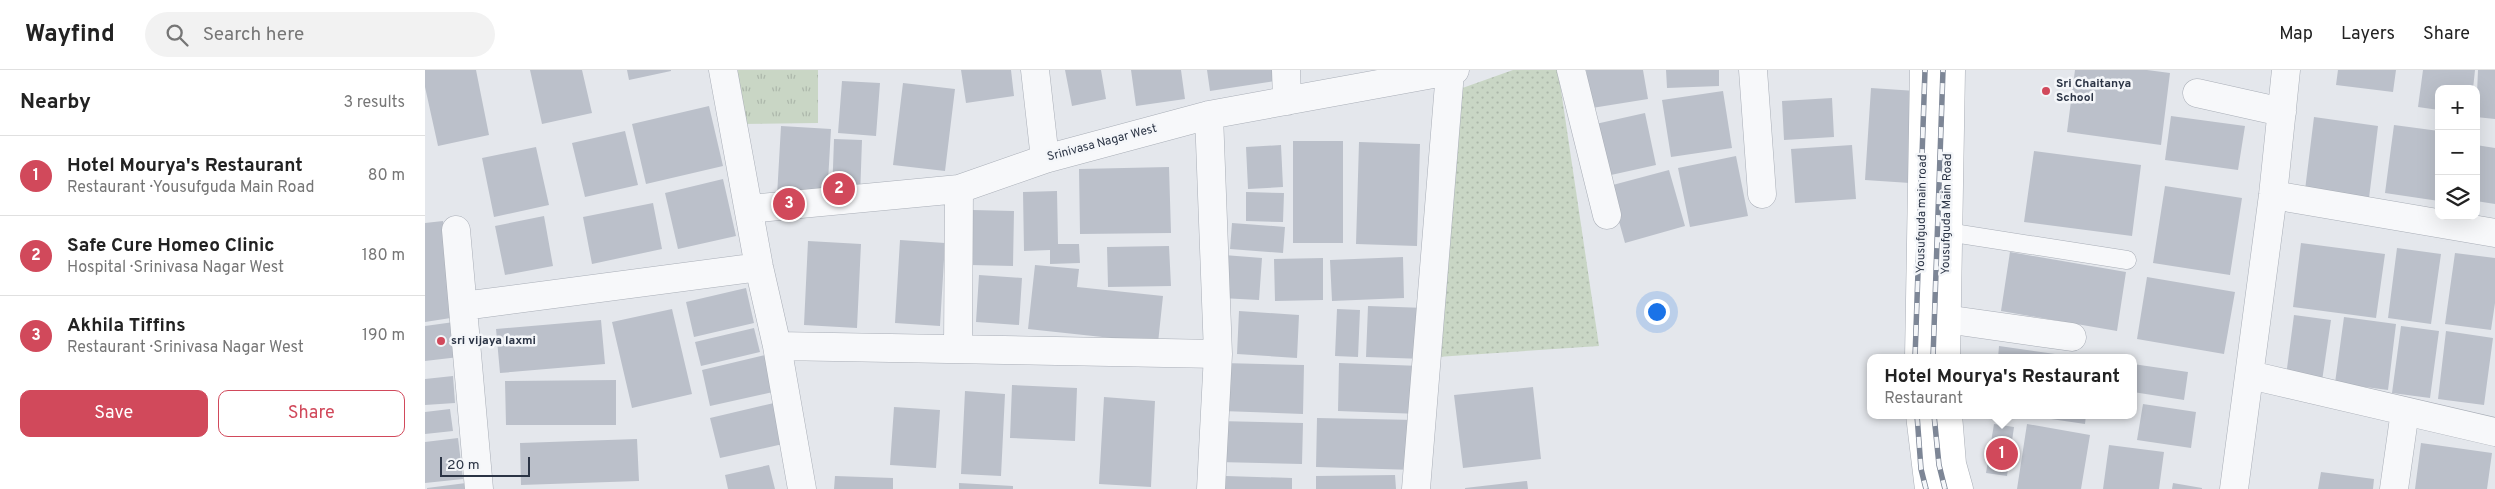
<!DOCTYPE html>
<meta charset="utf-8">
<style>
body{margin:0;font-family:Overpass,sans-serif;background:#f2f2f2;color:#222}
.controls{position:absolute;right:15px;top:15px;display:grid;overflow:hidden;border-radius:10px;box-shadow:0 5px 20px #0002}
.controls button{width:45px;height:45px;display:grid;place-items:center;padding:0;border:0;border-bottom:1px solid #e0e0e0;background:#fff;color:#222;font:25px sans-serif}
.scale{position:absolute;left:15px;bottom:12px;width:90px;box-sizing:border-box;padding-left:5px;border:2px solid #2b3445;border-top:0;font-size:14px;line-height:18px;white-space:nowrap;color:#2b3445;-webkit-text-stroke:4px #f4f6f9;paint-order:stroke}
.you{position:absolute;left:1231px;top:241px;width:18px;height:18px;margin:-12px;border:4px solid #fff;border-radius:50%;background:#1a73e8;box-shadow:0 0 0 8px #1a73e833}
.badge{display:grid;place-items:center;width:32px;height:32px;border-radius:50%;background:#d1495b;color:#fff;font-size:16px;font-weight:700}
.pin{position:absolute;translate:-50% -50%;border:2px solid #fff;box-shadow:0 1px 5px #0006}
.popup{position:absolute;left:1442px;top:284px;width:270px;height:65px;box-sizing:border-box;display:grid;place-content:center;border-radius:10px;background:#fff;filter:drop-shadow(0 1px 4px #0005);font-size:16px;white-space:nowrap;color:#767676}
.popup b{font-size:19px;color:#222}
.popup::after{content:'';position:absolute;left:50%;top:100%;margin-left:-10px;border:10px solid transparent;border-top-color:#fff}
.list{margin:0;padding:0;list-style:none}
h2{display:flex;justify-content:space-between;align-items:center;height:65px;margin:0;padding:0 20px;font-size:21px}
h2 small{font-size:16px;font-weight:400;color:#767676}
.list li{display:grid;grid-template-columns:32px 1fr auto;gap:15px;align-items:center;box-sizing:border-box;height:80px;padding:0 20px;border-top:1px solid #e0e0e0}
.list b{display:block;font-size:19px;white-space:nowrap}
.list p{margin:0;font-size:16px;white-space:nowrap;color:#767676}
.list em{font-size:16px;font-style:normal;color:#767676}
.actions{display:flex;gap:10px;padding:15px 20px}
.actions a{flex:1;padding:11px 0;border:1px solid #d1495b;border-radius:10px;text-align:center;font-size:18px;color:#d1495b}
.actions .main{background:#d1495b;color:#fff}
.icon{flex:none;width:28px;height:28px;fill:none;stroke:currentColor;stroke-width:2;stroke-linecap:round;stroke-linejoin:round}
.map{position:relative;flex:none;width:2070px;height:419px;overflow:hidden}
header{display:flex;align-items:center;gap:30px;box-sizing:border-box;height:70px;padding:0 25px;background:#fff;border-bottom:1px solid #e0e0e0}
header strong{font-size:24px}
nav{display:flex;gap:28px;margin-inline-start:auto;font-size:18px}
.search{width:350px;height:45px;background:#f2f2f2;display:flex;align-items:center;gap:12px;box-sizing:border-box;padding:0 18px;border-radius:28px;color:#767676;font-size:19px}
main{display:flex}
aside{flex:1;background:#fff}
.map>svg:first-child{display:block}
</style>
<header>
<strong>Wayfind</strong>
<div class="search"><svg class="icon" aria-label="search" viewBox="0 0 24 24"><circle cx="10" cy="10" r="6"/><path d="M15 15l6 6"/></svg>Search here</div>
<nav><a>Map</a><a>Layers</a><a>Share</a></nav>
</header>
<main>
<aside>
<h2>Nearby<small>3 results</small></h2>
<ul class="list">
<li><span class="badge">1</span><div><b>Hotel Mourya's Restaurant</b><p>Restaurant · Yousufguda Main Road</p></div><em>80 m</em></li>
<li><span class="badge">2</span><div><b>Safe Cure Homeo Clinic</b><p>Hospital · Srinivasa Nagar West</p></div><em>180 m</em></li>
<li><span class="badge">3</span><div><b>Akhila Tiffins</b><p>Restaurant · Srinivasa Nagar West</p></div><em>190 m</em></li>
</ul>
<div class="actions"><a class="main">Save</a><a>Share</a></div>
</aside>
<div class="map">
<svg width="2070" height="419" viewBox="0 0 2070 419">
<defs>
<pattern id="grass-dots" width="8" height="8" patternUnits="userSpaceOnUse" patternTransform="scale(1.25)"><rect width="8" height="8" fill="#c9d6c5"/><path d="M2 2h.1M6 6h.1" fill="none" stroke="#adb8ab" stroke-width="1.8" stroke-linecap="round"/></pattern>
<pattern id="park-tufts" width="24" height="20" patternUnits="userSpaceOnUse" patternTransform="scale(1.25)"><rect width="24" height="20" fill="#c9d6c5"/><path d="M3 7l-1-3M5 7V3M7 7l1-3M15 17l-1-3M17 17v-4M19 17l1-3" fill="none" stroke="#adb8ab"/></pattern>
</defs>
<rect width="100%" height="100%" fill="#e4e7ec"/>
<path fill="url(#grass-dots)" d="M 1088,0 L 1133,0 L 1174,276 L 1012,287 L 1029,21 Z"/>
<path fill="url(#park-tufts)" d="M 313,0 L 393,0 L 393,53 L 314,54 Z"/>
<path fill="#bbc0ca" d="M 0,0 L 51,0 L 64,65 L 13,76 L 0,17 Z
M 105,0 L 157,0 L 167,43 L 117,54 Z
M 202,0 L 246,0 L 246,1 L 204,10 Z
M 536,0 L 586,0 L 589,26 L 541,33 Z
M 640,0 L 676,0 L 681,29 L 647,36 Z
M 706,0 L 756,0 L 760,29 L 711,36 Z
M 782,0 L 849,0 L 850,11 L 785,21 Z
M 1161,0 L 1218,0 L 1223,29 L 1167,38 Z
M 1241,0 L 1294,0 L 1294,16 L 1242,18 Z
M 1650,0 L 1722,0 L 1745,3 L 1736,75 L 1642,62 Z
M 1913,0 L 1971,0 L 1968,22 L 1911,15 Z
M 1998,0 L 2050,0 L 2048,19 L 2014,19 L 2014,40 L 1993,37 Z
M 2053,0 L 2070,0 L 2070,49 L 2051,47 Z
M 417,11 L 455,13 L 451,66 L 413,63 Z
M 478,13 L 530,19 L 520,101 L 468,95 Z
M 1446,18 L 1491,21 L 1485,113 L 1440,110 Z
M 1298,21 L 1307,78 L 1246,87 L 1237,30 Z
M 1407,28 L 1409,67 L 1359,70 L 1357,31 Z
M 284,36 L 298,96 L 221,114 L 207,54 Z
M 1220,43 L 1231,95 L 1177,107 L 1166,55 Z
M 1746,46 L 1820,56 L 1813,100 L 1740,90 Z
M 1889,47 L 1953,56 L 1944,128 L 1880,120 Z
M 1969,55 L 2014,61 L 2014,131 L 1960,123 Z
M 356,56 L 406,59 L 402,129 L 352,126 Z
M 200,61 L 213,115 L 160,127 L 147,73 Z
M 409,69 L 437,70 L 435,127 L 407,126 Z
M 868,71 L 918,71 L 918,173 L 868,173 Z
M 934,72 L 995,74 L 992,176 L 931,174 Z
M 856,75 L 858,117 L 823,119 L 821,77 Z
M 1427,75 L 1431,129 L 1370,133 L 1366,79 Z
M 2051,75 L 2070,78 L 2070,134 L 2051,131 Z
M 111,77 L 124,135 L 69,147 L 57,88 Z
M 1609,81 L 1716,95 L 1707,166 L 1599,152 Z
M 1311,86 L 1323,146 L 1265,157 L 1253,98 Z
M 744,97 L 746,163 L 655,164 L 654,99 Z
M 1244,100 L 1260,156 L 1200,173 L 1184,116 Z
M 298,109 L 311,166 L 253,179 L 240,123 Z
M 1740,116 L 1817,128 L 1805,205 L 1728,193 Z
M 632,121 L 633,174 L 654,174 L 655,193 L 625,194 L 625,180 L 599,181 L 598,122 Z
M 821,122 L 859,123 L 858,152 L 821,151 Z
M 228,133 L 237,179 L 167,194 L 158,147 Z
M 547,140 L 589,141 L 588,196 L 546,195 Z
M 119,146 L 128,196 L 80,205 L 70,156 Z
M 18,151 L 32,247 L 0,252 L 0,153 Z
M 807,153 L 860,157 L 858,183 L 805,179 Z
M 475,170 L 520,173 L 515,256 L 470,253 Z
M 383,171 L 436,174 L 432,258 L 379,255 Z
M 1876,173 L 1960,184 L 1951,248 L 1868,237 Z
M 744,176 L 746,216 L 683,217 L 682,177 Z
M 1972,178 L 2016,184 L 2006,254 L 1963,248 Z
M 1585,182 L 1701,202 L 1692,261 L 1576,241 Z
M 2030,183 L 2070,188 L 2070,233 L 2066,260 L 2020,254 Z
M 799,185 L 837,188 L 834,230 L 796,228 Z
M 978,187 L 979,228 L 907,231 L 905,190 Z
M 898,188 L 898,230 L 850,231 L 849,189 Z
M 610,195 L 654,199 L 652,217 L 738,226 L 733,273 L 603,259 Z
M 554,205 L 597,208 L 594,255 L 551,252 Z
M 1722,207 L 1810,222 L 1799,284 L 1712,269 Z
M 321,218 L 329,253 L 269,267 L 261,232 Z
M 943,236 L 1001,238 L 999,289 L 941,287 Z
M 247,239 L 267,324 L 207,338 L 187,252 Z
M 912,239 L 935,240 L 933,287 L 910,286 Z
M 814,241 L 874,245 L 872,288 L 812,284 Z
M 1869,245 L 1906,250 L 1897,311 L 1861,306 Z
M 1919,247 L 1971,254 L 1963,320 L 1910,313 Z
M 176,250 L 180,294 L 75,303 L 71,259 Z
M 29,252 L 34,287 L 0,291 L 0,256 Z
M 1976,256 L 2014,261 L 2005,328 L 1967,323 Z
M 329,258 L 335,282 L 276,296 L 270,272 Z
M 2021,261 L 2068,268 L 2059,335 L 2013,329 Z
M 1574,276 L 1630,284 L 1629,288 L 1573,288 Z
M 340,285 L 348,322 L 285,336 L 277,300 Z
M 1637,285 L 1649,287 L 1649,288 L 1636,288 Z
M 798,293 L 879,295 L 878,344 L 797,341 Z
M 914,293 L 996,296 L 995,344 L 913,341 Z
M 1708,294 L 1763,302 L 1759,330 L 1708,322 Z
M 28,306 L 30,333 L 0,335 L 0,309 Z
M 191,310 L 191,355 L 81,355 L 80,311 Z
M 587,315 L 652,318 L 650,371 L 585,368 Z
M 1108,317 L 1116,389 L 1038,398 L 1029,325 Z
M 540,321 L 580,324 L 576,406 L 536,404 Z
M 679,327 L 730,331 L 726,417 L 674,414 Z
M 349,333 L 358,374 L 295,388 L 285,348 Z
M 1718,334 L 1771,342 L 1766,378 L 1712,370 Z
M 469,337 L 515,340 L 511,398 L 465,395 Z
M 25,339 L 28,361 L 0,364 L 0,342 Z
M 1627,345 L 1661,345 L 1660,354 L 1626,349 Z
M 892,348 L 991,350 L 990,400 L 891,397 Z
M 793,351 L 878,353 L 877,394 L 792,392 Z
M 1569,354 L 1589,357 L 1582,406 L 1561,403 Z
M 1602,354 L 1665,365 L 1656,419 L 1592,419 Z
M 33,368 L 38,409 L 0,413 L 0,372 Z
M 212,369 L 214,411 L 96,415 L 95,373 Z
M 1996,373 L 2067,383 L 2062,419 L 1990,419 Z
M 1684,375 L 1739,382 L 1734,419 L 1678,419 Z
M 344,395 L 350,419 L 303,419 L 300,405 Z
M 1896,402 L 1949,409 L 1948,419 L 1893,419 Z
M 970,405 L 971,419 L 891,419 L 891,406 Z
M 410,406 L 468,408 L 468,419 L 409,419 Z
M 801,406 L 867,408 L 867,419 L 800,419 Z
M 1102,411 L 1103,419 L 1040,419 L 1040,418 Z
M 41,413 L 42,419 L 2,419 L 2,418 Z
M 534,413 L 588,416 L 588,419 L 534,419 Z
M 1748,413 L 1777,418 L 1777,419 L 1747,419 Z"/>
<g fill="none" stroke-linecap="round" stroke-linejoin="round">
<g stroke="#a9aeb7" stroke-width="19">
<path id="service" d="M 1522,162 L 1702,190"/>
</g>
<g stroke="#a9aeb7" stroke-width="29">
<path id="minor" d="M 298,0 L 334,197 L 352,276 L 377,419
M 610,0 L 620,89
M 861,0 L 862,31
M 1146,0 L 1182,145
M 1328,0 L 1337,124
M 1772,23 L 1857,42
M 784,45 L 793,284 L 786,419
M 1848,125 L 2070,163
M 324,139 L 534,119 L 620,89 L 784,45 L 1030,0
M 31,160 L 54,419
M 38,236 L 334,197
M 1520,249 L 1647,267
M 352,276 L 793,284
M 533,278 L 534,119
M 1825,305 L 2070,362
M 991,419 L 1025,2
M 1809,419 L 1848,125 L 1861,0
M 1969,419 L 1980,341"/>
</g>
<g stroke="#a9aeb7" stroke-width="29">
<path id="secondary" d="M 1494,288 L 1499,0
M 1521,288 L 1526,0
M 1495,345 L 1504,419
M 1523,345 L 1527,394 L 1534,419"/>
</g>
<use href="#service" stroke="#f7f8fa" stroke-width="18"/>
<use href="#minor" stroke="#f7f8fa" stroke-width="28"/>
<use href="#secondary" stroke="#fff" stroke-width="28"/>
<g stroke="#7d8696" stroke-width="5.5">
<path id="rail" d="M 1490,288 L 1500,0
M 1508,288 L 1518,0
M 1492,345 L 1496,399 L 1501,419
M 1509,345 L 1514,395 L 1520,419"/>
</g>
<use href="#rail" stroke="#f4f6f9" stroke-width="4" stroke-dasharray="11" stroke-linecap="butt"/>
</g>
<g fill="#d1495b" stroke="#f4f6f9" stroke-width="2">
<circle cx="1621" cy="21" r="5"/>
<circle cx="16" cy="271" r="5"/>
</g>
<g text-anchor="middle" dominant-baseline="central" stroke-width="5" stroke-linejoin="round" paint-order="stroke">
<g font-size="12" font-weight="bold" fill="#2b3445" stroke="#f4f6f9" text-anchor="start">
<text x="1631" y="14">Sri Chaitanya<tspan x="1631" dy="14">School</tspan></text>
<text x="26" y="271">sri vijaya laxmi</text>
</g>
<g font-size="12" fill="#2b3445" stroke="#f4f6f9">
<text transform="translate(677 73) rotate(-15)">Srinivasa Nagar West</text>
<text transform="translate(1497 144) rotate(-89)">Yousufguda main road</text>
<text transform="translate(1522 144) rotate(-89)">Yousufguda Main Road</text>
</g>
</g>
</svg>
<div class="controls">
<button>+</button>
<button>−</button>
<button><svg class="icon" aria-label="layers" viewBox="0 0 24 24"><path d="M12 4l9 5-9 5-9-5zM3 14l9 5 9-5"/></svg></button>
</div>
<div class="scale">20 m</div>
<div class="you"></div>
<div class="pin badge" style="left:1577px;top:384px">1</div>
<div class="popup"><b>Hotel Mourya's Restaurant</b>Restaurant</div>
<div class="pin badge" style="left:414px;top:119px">2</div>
<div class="pin badge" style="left:364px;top:134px">3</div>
</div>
</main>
